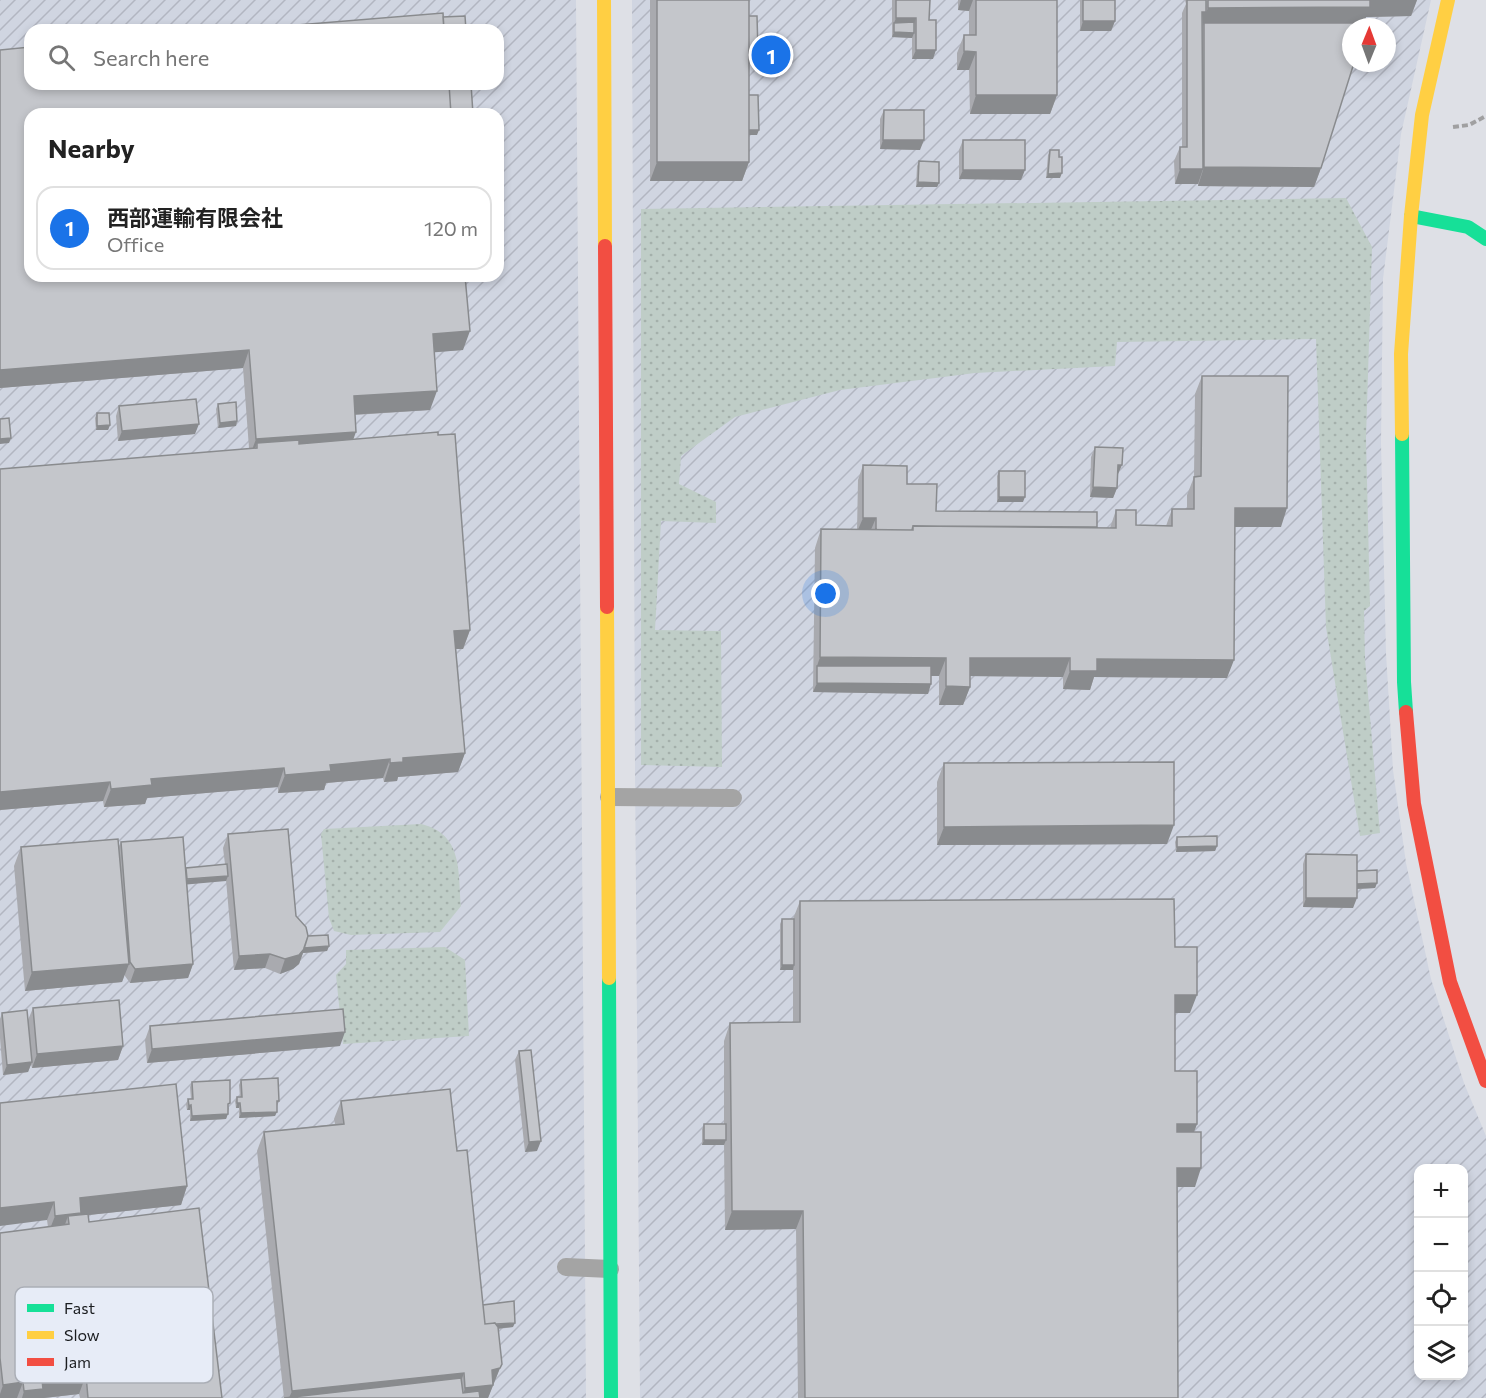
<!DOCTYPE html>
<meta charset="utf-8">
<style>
body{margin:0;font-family:Commissioner,"Noto Sans JP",sans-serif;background:#f2f2f2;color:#222}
.controls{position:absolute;right:18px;bottom:18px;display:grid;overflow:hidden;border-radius:12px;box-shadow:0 3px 9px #0003}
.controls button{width:54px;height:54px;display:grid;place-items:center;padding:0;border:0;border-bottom:2px solid #e0e0e0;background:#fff;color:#222;font:30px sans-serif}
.compass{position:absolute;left:1342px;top:18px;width:54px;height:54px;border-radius:50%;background:#fff;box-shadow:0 3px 9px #0003;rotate:1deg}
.you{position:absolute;left:826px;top:594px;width:21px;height:21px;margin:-15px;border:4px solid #fff;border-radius:50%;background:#1a73e8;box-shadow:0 0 0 9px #1a73e833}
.badge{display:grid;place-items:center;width:39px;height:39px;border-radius:50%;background:#1a73e8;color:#fff;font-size:20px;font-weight:700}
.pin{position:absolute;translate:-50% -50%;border:3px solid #fff;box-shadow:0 2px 6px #0006}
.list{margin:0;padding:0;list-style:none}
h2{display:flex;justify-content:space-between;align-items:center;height:78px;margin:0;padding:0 24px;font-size:26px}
h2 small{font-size:20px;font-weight:400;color:#767676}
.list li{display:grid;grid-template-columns:39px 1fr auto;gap:18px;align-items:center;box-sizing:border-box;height:84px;margin:0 12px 12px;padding:0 12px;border:2px solid #e0e0e0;border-radius:18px}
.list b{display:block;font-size:22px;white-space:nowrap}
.list p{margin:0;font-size:20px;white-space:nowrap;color:#767676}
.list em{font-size:20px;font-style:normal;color:#767676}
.icon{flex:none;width:33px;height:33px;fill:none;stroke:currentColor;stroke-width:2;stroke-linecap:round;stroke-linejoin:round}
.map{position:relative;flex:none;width:1486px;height:1398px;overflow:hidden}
.search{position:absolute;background:#fff;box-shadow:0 3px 9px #0003;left:24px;top:24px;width:480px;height:66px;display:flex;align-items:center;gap:15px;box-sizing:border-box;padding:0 21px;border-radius:18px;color:#767676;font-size:22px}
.panel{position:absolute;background:#fff;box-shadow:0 3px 9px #0003;left:24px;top:108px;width:480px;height:174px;border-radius:18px}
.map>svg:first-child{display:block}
</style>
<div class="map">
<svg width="1486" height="1398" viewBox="0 0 1486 1398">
<defs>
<pattern id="industrial-furrows" width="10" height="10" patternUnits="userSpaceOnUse" patternTransform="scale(1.5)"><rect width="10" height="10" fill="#d0d5e1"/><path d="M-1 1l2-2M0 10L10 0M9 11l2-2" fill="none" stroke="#b2b6c1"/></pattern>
<pattern id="green-dots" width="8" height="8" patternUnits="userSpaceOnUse" patternTransform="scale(1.5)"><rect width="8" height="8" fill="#bfcdc7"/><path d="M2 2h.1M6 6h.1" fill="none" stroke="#a4b0ab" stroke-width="1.8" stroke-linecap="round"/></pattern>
</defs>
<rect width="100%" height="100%" fill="#dee0e6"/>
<path fill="url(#industrial-furrows)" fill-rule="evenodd" d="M 0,0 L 576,0 L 586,1398 L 0,1398 ZM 30,30 L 498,30 L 498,84 L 30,84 ZM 30,114 L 498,114 L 498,276 L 30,276 Z
M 632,0 L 1431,0 L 1401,134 L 1383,279 L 1381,443 L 1386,653 L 1393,770 L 1406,863 L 1431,979 L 1464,1083 L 1486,1136 L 1486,1398 L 640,1398 L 635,769 ZM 1351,27 L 1387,27 L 1387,63 L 1351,63 ZM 1418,1168 L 1464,1168 L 1464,1376 L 1418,1376 Z"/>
<path fill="url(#green-dots)" d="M 1346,198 L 1372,247 L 1366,438 L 1370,606 L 1364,611 L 1365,659 L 1380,833 L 1360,836 L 1326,627 L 1316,339 L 1117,342 L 1115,366 L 975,373 L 840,390 L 735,417 L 681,456 L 679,484 L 716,502 L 716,523 L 661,521 L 655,630 L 721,631 L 722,767 L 641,765 L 641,209 Z
M 421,824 C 463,834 458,871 461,906 L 440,932 L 351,935 L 334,931 L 329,918 L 321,834 L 324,829 Z
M 445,947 L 465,960 L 469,1036 L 343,1044 L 336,975 L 346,964 L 346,950 Z"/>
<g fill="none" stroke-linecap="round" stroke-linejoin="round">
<path stroke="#a0a0a1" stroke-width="4" stroke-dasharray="6 3" stroke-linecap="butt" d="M 1453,127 L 1469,125 L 1486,116"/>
<path stroke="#a4a4a4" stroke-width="18" d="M 609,797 L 733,798
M 566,1267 L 610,1269"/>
<path stroke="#16e098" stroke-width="14" d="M 1411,216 L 1468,227 L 1486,239
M 1402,434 L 1404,682 L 1406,712
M 609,978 L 611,1398"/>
<path stroke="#ffcf43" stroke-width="14" d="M 604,0 L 605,246
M 1402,434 L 1401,354 L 1411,216 L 1422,115 L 1448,0
M 607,607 L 609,978"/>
<path stroke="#f24e42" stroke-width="14" d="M 605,246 L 607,607
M 1406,712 L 1414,804 L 1450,982 L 1486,1081"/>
</g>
<path fill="#a9aaaf" d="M 650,0 L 749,0 L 749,16 L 758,52 L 756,57 L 749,57 L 749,95 L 757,135 L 749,135 L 749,162 L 742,181 L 650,181 Z
M 892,0 L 930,0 L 929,20 L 933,59 L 912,59 L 912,38 L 892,37 Z
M 958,0 L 1057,0 L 1057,95 L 1050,114 L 970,114 L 969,70 L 957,70 L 957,53 L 964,35 L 969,35 L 969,11 L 958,10 Z
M 1080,0 L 1115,0 L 1115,21 L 1111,31 L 1080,31 Z
M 1185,0 L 1417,0 L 1411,16 L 1366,17 L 1321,168 L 1314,187 L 1198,186 L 1198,184 L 1175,184 L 1174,161 L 1180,147 L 1182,147 L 1182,13 L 1186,4 Z
M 0,50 L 30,114 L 463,350 L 434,352 L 430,410 L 355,415 L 353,440 L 470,630 L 463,649 L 456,649 L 465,753 L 458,772 L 398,777 L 397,781 L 384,782 L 383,778 L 326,783 L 324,790 L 278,793 L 278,787 L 147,798 L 145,804 L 104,807 L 103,801 L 0,810 L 249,448 L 243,368 L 0,388 Z
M 884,110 L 920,150 L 880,149 L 880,119 Z
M 963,140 L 1021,180 L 959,179 L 959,150 Z
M 1050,150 L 1060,178 L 1046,178 L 1048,155 Z
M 919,161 L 939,183 L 937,187 L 916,187 L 917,166 Z
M 1202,376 L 1281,527 L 1235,527 L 1227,678 L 1094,677 L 1090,690 L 1063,689 L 1063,677 L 970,676 L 970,687 L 963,705 L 939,705 L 939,676 L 931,676 L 928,694 L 813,692 L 815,548 L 821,529 L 857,530 L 858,480 L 863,465 L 907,484 L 936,511 L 1097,527 L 1110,528 L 1116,510 L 1136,525 L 1166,526 L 1172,509 L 1187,509 L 1187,495 L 1194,477 L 1195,394 Z
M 218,404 L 237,421 L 236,426 L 218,428 L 216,409 Z
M 119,406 L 195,434 L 118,441 L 116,416 Z
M 97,413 L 110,425 L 108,430 L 96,430 L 95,418 Z
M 1095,447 L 1118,474 L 1117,488 L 1113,498 L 1090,497 L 1091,457 Z
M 999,471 L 1023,502 L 997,502 L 997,476 Z
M 944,763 L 1167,844 L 937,845 L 937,782 Z
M 228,834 L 296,916 L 308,936 L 329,946 L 327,951 L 303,953 L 299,964 L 293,969 L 280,974 L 265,968 L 234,970 L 226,880 L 187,884 L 193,964 L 188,978 L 130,983 L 125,976 L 125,973 L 122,982 L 25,991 L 14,866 L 21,847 L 118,848 L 121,842 L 186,868 L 225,864 L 223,848 Z
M 1177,837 L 1217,846 L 1215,851 L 1176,852 L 1175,842 Z
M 1306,854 L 1357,871 L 1377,883 L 1375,888 L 1357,889 L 1353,908 L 1303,907 L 1303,864 Z
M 800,901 L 1175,947 L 1190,1013 L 1175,1013 L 1175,1071 L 1197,1124 L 1194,1132 L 1195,1187 L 1177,1187 L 1178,1398 L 798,1398 L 796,1229 L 725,1230 L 724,1145 L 702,1145 L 702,1129 L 704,1124 L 724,1124 L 724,1041 L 730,1023 L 793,1022 L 793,970 L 780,970 L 780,924 L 782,919 L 793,919 Z
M 33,1008 L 123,1046 L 118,1060 L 32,1068 L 31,1064 L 28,1072 L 3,1075 L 0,1038 L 0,1019 L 2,1013 L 28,1020 Z
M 150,1026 L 340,1046 L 147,1063 L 145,1040 Z
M 519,1051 L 537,1151 L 525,1152 L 515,1060 Z
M 241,1080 L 279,1101 L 277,1106 L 275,1116 L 239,1118 L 239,1108 L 236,1108 L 235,1101 L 237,1097 L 240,1097 L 239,1085 Z
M 192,1082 L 229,1108 L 226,1119 L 190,1121 L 190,1110 L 187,1110 L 186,1104 L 188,1099 L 191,1099 L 190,1087 Z
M 341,1101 L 457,1151 L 483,1305 L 513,1327 L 498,1329 L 500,1368 L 488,1398 L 284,1398 L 257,1151 L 264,1132 L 335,1124 L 334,1119 Z
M 0,1103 L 187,1186 L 181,1205 L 88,1215 L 89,1222 L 222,1398 L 80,1398 L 79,1394 L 44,1398 L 0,1398 L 0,1233 L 48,1227 L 47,1220 Z"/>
<path fill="#898b8e" d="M 961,0 L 973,0 L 969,11 L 958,10 Z
M 1369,0 L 1417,0 L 1411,16 L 1366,17 L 1363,25 L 1204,23 L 1203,26 L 1202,12 L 1206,12 L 1208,8 Z
M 896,18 L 916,18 L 913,27 L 894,23 Z
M 1083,21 L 1115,21 L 1111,31 L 1080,31 Z
M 894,32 L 914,33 L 912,38 L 892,37 Z
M 916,50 L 936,50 L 933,59 L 912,59 Z
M 964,51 L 976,52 L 969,70 L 957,70 Z
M 744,52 L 758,52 L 756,57 L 742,57 Z
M 976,95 L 1057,95 L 1050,114 L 970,114 Z
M 744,130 L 759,130 L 757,135 L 742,135 Z
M 883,140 L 924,140 L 920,150 L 880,149 Z
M 657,162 L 749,162 L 742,181 L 650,181 Z
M 1204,167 L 1321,168 L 1314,187 L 1198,186 Z
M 1180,169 L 1203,169 L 1198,184 L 1175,184 Z
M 963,170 L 1025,170 L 1021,180 L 959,179 Z
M 1062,173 L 1060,178 L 1046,178 L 1048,174 Z
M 918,182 L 939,183 L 937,187 L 916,187 Z
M 470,331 L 463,350 L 426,353 L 433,334 Z
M 249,350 L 243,368 L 0,388 L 0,370 Z
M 437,391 L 430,410 L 347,415 L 354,396 Z
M 237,421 L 236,426 L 218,428 L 220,423 Z
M 199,424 L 195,434 L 118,441 L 122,431 Z
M 110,425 L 108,430 L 96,430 L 97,426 Z
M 356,432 L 349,451 L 257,448 L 257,443 L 252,458 L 249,458 L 256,439 Z
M 11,438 L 9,443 L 0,444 L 0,439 Z
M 1118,465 L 1122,465 L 1118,474 L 1114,474 Z
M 1093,487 L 1117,488 L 1113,498 L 1090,497 Z
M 999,497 L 1025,497 L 1023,502 L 997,502 Z
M 1235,508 L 1287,508 L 1281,527 L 1228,527 Z
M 863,518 L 876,518 L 870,532 L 857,532 Z
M 470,630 L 463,649 L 448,649 L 454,631 Z
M 820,657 L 946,658 L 939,676 L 817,675 L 817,666 Z
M 970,658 L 1070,658 L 1063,677 L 963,676 Z
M 1097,659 L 1234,660 L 1227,678 L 1094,677 L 1090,690 L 1063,689 L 1070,671 Z
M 817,683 L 931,684 L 928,694 L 813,692 Z
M 946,686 L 970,687 L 963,705 L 939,705 Z
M 465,753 L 458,772 L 398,777 L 397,781 L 384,782 L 390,763 L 403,758 Z
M 390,759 L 383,778 L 326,783 L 324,790 L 278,793 L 285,775 L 330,765 Z
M 284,768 L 278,787 L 147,798 L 145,804 L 104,807 L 111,789 L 151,779 Z
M 110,782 L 103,801 L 0,810 L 0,792 Z
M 1174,825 L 1167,844 L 937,845 L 944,827 Z
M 1217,846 L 1215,851 L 1176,852 L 1177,847 Z
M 228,876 L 226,881 L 181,885 L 182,880 Z
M 1377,883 L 1375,888 L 1355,889 L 1357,884 Z
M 1306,898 L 1357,898 L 1353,908 L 1303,907 Z
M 329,946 L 327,951 L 303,953 L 299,964 L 293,969 L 280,974 L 285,959 L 304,948 Z
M 270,954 L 265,968 L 234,970 L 239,956 Z
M 129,964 L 122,982 L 25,991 L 32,972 Z
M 193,964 L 188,978 L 130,983 L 135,969 Z
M 782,965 L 794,965 L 793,970 L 780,970 Z
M 1175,995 L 1197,995 L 1190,1013 L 1168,1013 Z
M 345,1032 L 340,1046 L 147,1063 L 152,1049 Z
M 123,1046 L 118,1060 L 32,1068 L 37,1054 Z
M 32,1062 L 28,1072 L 3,1075 L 7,1065 Z
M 237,1103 L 240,1103 L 239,1108 L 236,1108 Z
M 191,1105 L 190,1110 L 187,1110 L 189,1106 Z
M 277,1112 L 275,1116 L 239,1118 L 241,1113 Z
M 228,1114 L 226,1119 L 190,1121 L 192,1116 Z
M 1177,1124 L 1197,1124 L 1190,1142 L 1170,1142 Z
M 704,1140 L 726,1140 L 724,1145 L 702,1145 Z
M 541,1141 L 537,1151 L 525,1152 L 529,1142 Z
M 1177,1168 L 1201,1168 L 1195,1187 L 1170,1187 Z
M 187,1186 L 181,1205 L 80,1216 L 69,1224 L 68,1216 L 62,1233 L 48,1234 L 55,1216 L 80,1198 Z
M 54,1202 L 47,1220 L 0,1226 L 0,1208 Z
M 732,1211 L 803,1211 L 796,1229 L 725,1230 Z
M 515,1323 L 513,1327 L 477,1331 L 479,1326 Z
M 500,1368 L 488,1398 L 462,1398 L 465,1388 L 492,1370 Z
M 464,1373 L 457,1392 L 289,1398 L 292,1391 Z
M 86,1375 L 79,1394 L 44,1398 L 22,1398 L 24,1391 L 42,1380 Z
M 23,1382 L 17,1398 L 0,1398 L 0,1394 L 3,1385 Z"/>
<path fill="#c4c6cb" stroke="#898b8e" stroke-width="1.5" d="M 657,0 L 749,0 L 749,162 L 657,162 Z
M 896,0 L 930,0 L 929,20 L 936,20 L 936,50 L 916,50 L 916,18 L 896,18 Z
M 976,0 L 1057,0 L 1057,95 L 976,95 L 976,52 L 964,51 L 964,35 L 976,35 Z
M 1083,0 L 1115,0 L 1115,21 L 1083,21 Z
M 1187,0 L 1206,0 L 1206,12 L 1202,12 L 1203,169 L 1180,169 L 1180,147 L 1187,147 Z
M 1208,0 L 1370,0 L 1370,7 L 1208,8 Z
M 443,13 L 444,30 L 235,30 Z
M 465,16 L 466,30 L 444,30 L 443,17 Z
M 749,16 L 757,16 L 758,52 L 749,52 Z
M 914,22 L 914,33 L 894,32 L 894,23 Z
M 1204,23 L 1366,23 L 1365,27 L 1351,27 L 1351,63 L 1354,63 L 1321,168 L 1204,167 Z
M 30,47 L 30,84 L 449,84 L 451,114 L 30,114 L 30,276 L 465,276 L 470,331 L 433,334 L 437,391 L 354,396 L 356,432 L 256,439 L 249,350 L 0,370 L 0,50 Z
M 449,84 L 471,84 L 473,114 L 451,114 Z
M 749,95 L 758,95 L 759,130 L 749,130 Z
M 884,110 L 924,110 L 924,140 L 883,140 Z
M 963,140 L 1025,140 L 1025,170 L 963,170 Z
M 1050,150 L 1059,150 L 1059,157 L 1062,157 L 1062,173 L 1048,174 Z
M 919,161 L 939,162 L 939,183 L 918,182 Z
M 1202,376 L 1288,376 L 1287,508 L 1235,508 L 1234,660 L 1097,659 L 1097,671 L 1070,671 L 1070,658 L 970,658 L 970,687 L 946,686 L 946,658 L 820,657 L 821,529 L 913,530 L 913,526 L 1116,528 L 1116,510 L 1136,510 L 1136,525 L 1172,526 L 1172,509 L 1194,509 L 1194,477 L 1201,476 Z
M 196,399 L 199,424 L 122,431 L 119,406 Z
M 236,402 L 237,421 L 220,423 L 218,404 Z
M 97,413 L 109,413 L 110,425 L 97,426 Z
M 9,418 L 11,438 L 0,439 L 0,419 Z
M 438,432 L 438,435 L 455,434 L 470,630 L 454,631 L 465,753 L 403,758 L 403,762 L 390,763 L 390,759 L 330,765 L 331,771 L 285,775 L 284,768 L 151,779 L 152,785 L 111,789 L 110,782 L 0,792 L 0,469 L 257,448 L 257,443 L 299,440 L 299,444 Z
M 1095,447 L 1123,448 L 1122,465 L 1118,465 L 1117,488 L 1093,487 Z
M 863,465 L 907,466 L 907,484 L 937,484 L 936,511 L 1097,512 L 1097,527 L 913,526 L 912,530 L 876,530 L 876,518 L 863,518 Z
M 999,471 L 1025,471 L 1025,497 L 999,497 Z
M 817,666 L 931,666 L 931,684 L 817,683 Z
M 1174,762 L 1174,825 L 944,827 L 944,763 Z
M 288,829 L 296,916 L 306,927 L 308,936 L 304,949 L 299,955 L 285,959 L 270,954 L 239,956 L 228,834 Z
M 1217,836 L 1217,846 L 1177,847 L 1177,837 Z
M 183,837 L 193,964 L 135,969 L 130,962 L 121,842 Z
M 118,839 L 129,964 L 32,972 L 21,847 Z
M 1306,854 L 1357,855 L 1357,898 L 1306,898 Z
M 227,864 L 228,876 L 187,879 L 186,868 Z
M 1377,870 L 1377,883 L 1357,884 L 1357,871 Z
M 1174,899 L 1175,947 L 1197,947 L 1197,995 L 1175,995 L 1175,1071 L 1197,1071 L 1197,1124 L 1177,1124 L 1177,1132 L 1201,1132 L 1201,1168 L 1177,1168 L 1178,1398 L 805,1398 L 803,1211 L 732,1211 L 730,1023 L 800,1022 L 800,901 Z
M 782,919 L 794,919 L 794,965 L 782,965 Z
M 328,935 L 329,946 L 304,948 L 308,936 Z
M 119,1000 L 123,1046 L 37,1054 L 33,1008 Z
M 343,1009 L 345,1032 L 152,1049 L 150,1026 Z
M 27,1010 L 32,1062 L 7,1065 L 2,1013 Z
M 531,1050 L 541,1141 L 529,1142 L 519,1051 Z
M 278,1078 L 279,1101 L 277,1101 L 277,1112 L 241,1113 L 240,1103 L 237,1103 L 237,1097 L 242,1097 L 241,1080 Z
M 230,1080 L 230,1103 L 228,1104 L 228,1114 L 192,1116 L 191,1105 L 189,1106 L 188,1099 L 193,1099 L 192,1082 Z
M 176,1084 L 187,1186 L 80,1198 L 81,1213 L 55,1216 L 54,1202 L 0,1208 L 0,1103 Z
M 450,1089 L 457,1151 L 467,1150 L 485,1324 L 495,1323 L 498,1327 L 502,1364 L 500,1368 L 492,1370 L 493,1385 L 465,1388 L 464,1373 L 292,1391 L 264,1132 L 344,1124 L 341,1101 Z
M 704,1124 L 726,1124 L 726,1140 L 704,1140 Z
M 199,1208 L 222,1398 L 88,1398 L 86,1375 L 42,1380 L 43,1389 L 24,1391 L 23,1382 L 3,1385 L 0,1358 L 0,1233 L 69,1224 L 68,1216 L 88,1214 L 89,1222 Z
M 514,1301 L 515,1323 L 496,1324 L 495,1323 L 485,1324 L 483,1305 Z
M 461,1378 L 463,1393 L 479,1391 L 480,1398 L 284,1398 Z"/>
<rect x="15" y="1287" width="198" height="96" rx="9" fill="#e7ecf7" stroke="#aaaeb6" stroke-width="1.5"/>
<rect x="27" y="1304" width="27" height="8" fill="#16e098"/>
<rect x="27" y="1331" width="27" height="8" fill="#ffcf43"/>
<rect x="27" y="1358" width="27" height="8" fill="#f24e42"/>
<g font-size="16" fill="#1b1d20">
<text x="64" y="1314">Fast</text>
<text x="64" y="1341">Slow</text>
<text x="64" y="1368">Jam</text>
</g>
</svg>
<div class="controls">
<button>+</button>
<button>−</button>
<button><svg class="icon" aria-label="locate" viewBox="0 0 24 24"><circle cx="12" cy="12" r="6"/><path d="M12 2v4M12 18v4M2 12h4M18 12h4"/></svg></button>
<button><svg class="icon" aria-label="layers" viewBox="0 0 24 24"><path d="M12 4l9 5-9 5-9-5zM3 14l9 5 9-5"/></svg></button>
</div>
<svg class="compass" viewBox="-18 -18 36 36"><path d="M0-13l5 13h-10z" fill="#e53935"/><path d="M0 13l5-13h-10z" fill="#767676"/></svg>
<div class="you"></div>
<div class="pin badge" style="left:771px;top:55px">1</div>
<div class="search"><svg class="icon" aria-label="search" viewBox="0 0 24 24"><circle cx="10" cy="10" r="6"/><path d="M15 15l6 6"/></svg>Search here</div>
<section class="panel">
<h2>Nearby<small></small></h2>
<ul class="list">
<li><span class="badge">1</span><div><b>西部運輸有限会社</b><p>Office</p></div><em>120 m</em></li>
</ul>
</section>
</div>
